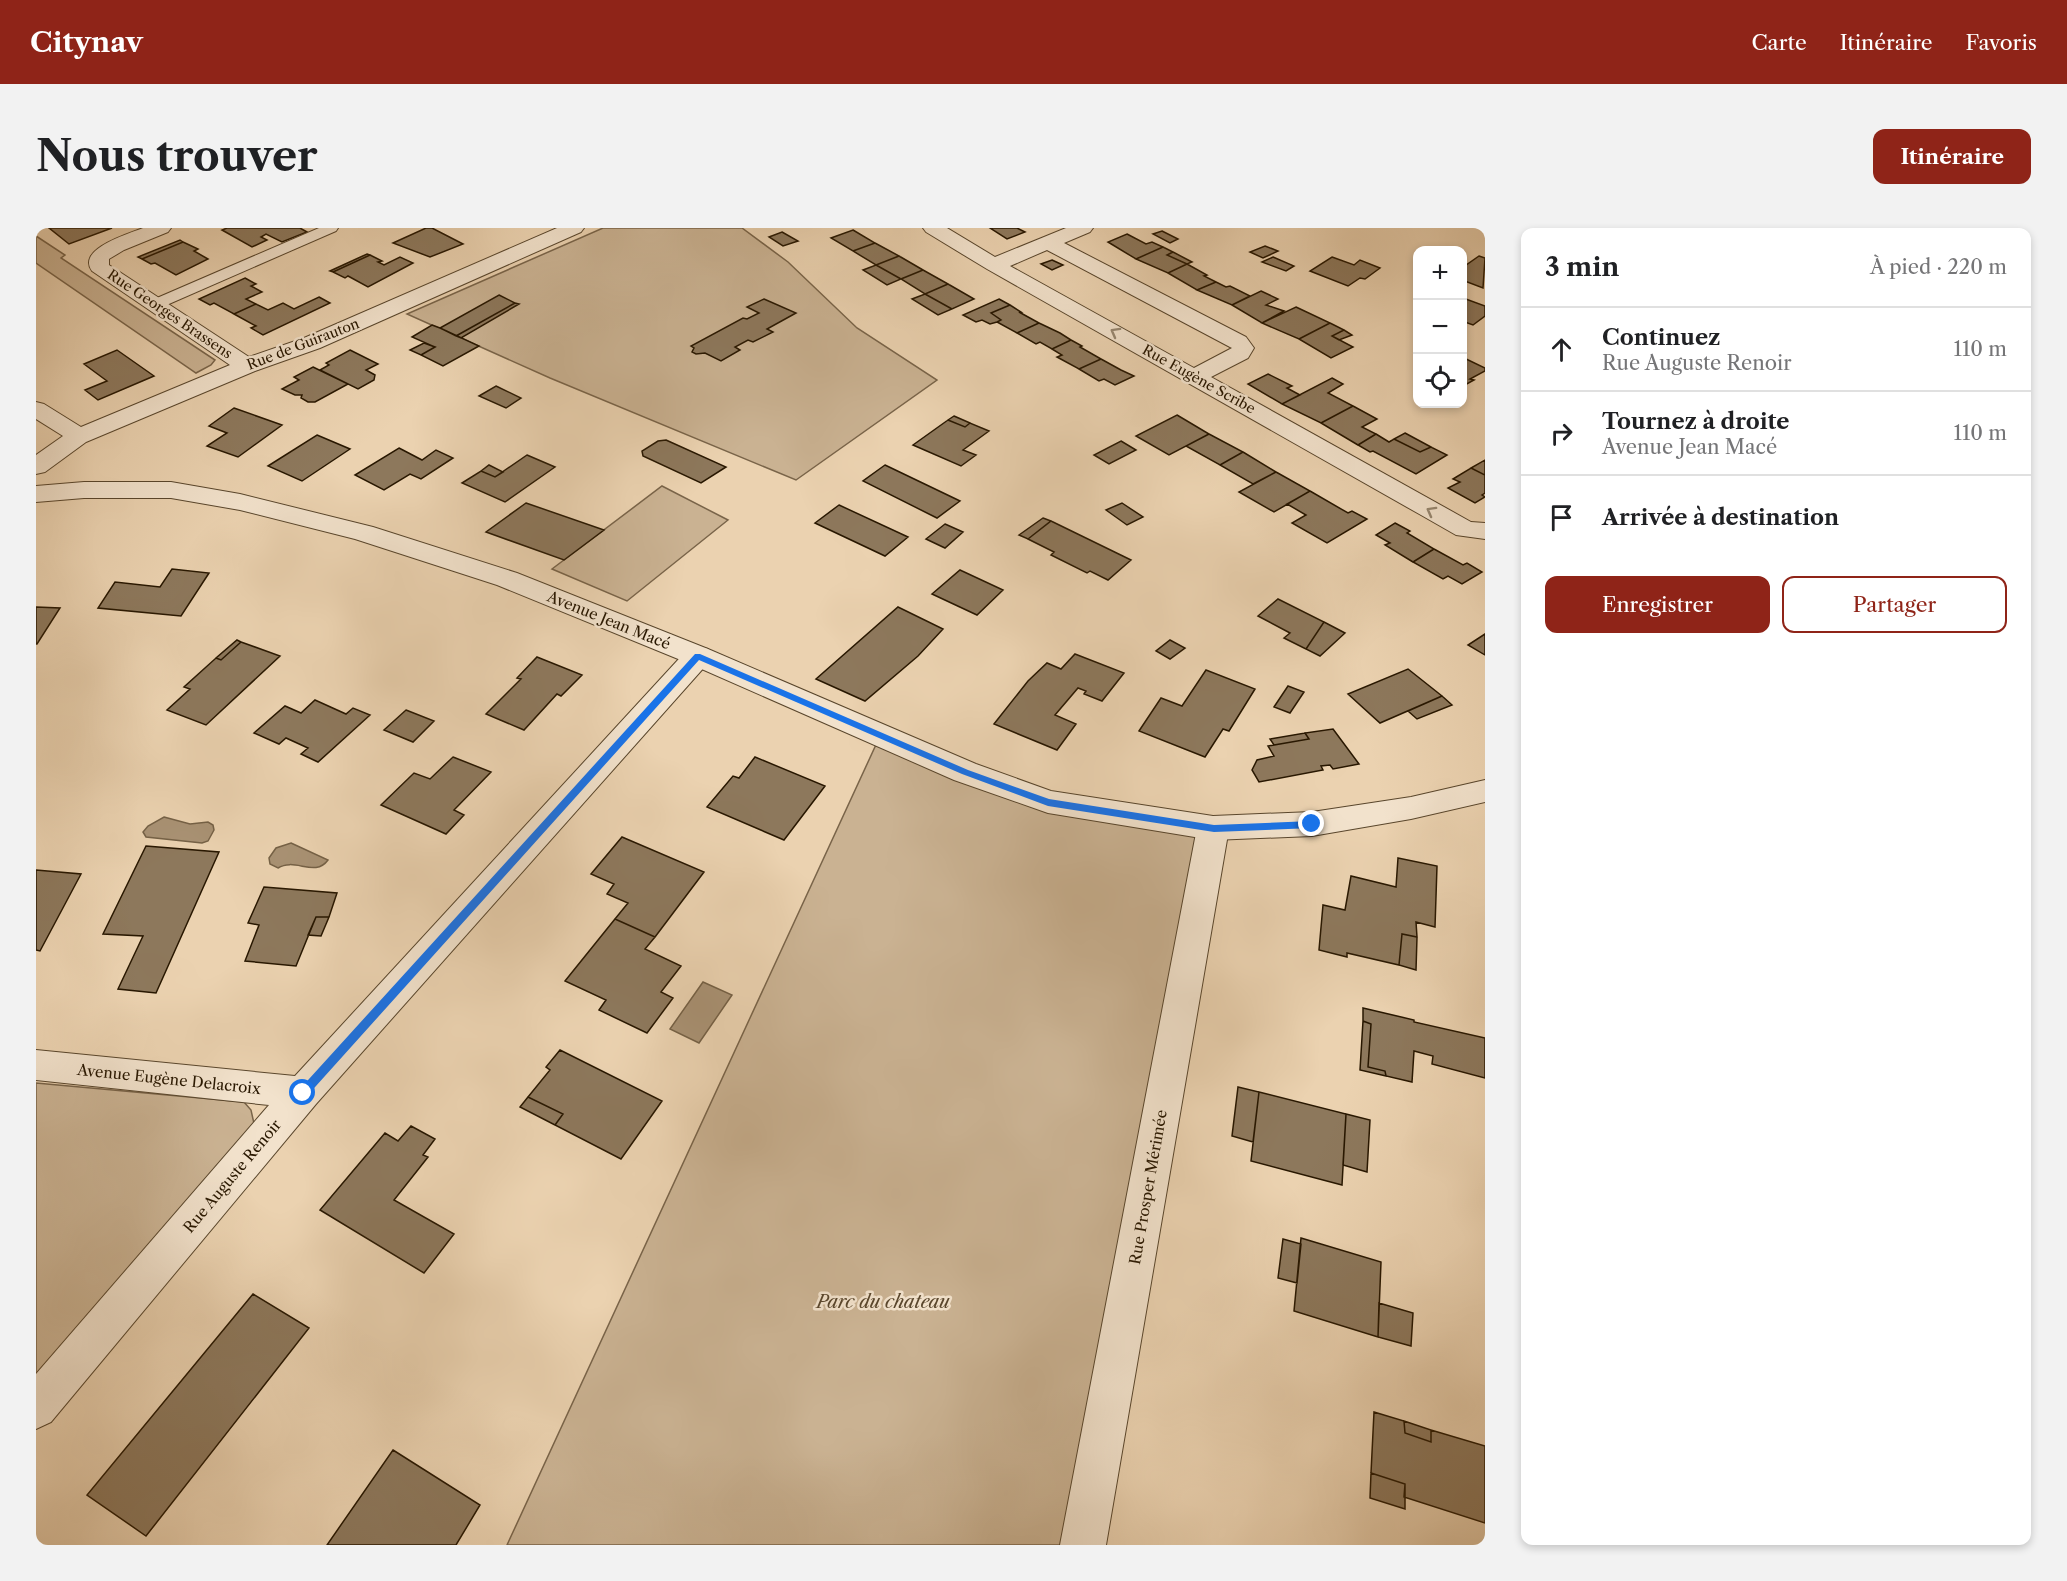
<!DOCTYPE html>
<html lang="fr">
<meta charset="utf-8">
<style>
body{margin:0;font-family:"Libre Caslon Text",serif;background:#f2f2f2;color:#202124}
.controls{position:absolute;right:18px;top:18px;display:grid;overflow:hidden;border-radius:12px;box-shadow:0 3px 9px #0003}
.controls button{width:54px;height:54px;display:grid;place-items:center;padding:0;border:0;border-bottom:2px solid #e0e0e0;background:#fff;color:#202124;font:30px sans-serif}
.stop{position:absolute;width:18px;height:18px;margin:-14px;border:4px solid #1a73e8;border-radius:50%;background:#fff}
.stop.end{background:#1a73e8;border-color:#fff;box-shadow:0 2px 6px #0008}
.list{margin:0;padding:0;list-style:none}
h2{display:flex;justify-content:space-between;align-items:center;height:78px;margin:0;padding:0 24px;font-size:26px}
h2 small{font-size:20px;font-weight:400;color:#757577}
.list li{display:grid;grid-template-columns:39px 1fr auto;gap:18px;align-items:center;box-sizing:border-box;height:84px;padding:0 24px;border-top:2px solid #e0e0e0}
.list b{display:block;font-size:22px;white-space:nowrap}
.list p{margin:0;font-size:20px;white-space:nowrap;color:#757577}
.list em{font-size:20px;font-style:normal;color:#757577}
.actions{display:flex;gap:12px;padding:18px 24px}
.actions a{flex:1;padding:14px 0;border:2px solid #8f2418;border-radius:12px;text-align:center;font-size:21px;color:#8f2418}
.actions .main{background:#8f2418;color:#fff}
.icon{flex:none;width:33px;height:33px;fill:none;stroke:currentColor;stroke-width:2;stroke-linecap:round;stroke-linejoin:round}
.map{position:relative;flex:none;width:1449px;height:1317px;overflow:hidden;border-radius:12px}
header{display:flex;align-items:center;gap:36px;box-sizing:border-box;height:84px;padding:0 30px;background:#8f2418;color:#fff}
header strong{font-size:28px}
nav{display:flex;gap:33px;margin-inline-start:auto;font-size:21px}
.intro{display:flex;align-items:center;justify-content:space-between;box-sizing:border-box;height:144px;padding:0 36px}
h1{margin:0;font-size:42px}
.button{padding:15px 27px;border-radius:12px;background:#8f2418;color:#fff;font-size:21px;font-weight:700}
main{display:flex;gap:36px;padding:0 36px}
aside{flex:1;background:#fff;border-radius:12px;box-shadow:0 3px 9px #0003}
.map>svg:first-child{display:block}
</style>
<header>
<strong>Citynav</strong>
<nav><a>Carte</a><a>Itinéraire</a><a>Favoris</a></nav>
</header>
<div class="intro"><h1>Nous trouver</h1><a class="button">Itinéraire</a></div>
<main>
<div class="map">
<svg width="1449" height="1317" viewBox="0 0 1449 1317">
<rect width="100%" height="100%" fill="#ebd2b0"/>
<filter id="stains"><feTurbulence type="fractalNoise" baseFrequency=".00333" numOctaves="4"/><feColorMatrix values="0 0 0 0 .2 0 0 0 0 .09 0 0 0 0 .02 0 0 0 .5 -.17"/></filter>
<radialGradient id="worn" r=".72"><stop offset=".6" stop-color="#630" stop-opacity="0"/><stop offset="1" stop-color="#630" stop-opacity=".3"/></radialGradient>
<path fill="#cab292" stroke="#796449" stroke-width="1.5" d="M 567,0 L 706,0 L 752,34 L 821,100 L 901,152 L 760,252 L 514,150 L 371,86 Z
M 0,8 L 29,27 L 25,30 L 179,132 L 175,137 L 160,145 L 0,35 Z
M 626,258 L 692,292 L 591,373 L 516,341 Z
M 844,508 L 929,544 L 1177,600 L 1047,1317 L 471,1317 Z
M 0,855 L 208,874 L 215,882 L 219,900 L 0,1152 Z"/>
<path fill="#a99274" stroke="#756146" stroke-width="1.5" d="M 128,589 L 154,596 L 172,594 L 177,597 L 178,602 L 172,613 L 166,615 L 110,609 L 107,604 L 112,598 Z
M 255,615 L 292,632 C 279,650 259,629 242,640 L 234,636 L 233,630 L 240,620 Z
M 667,754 L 696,767 L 663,815 L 634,801 Z"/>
<path fill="#8d785c" stroke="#281700" stroke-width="1.5" d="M 13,0 L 76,0 L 33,16 Z
M 191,0 L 264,0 L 271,4 L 246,14 L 230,6 L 225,9 L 231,12 L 216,19 L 186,2 Z
M 390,0 L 396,0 L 427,16 L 394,29 L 357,15 Z
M 954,0 L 981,0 L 989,4 L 971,11 Z
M 817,2 L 839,15 L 817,23 L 795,10 Z
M 1126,3 L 1142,11 L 1134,15 L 1117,6 Z
M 746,4 L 762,13 L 747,18 L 733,9 Z
M 1091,6 L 1110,16 L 1116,14 L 1127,19 L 1100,31 L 1072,14 Z
M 144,12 L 147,14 L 106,31 L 102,29 Z
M 147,14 L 162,21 L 158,23 L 172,31 L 140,47 L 119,35 L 115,36 L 106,31 Z
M 839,15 L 863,28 L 840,37 L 817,23 Z
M 1229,18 L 1242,23 L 1227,30 L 1214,24 Z
M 1127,19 L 1137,24 L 1131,27 L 1151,36 L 1132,45 L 1100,31 Z
M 1137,24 L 1156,34 L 1151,36 L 1131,27 Z
M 331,26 L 334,27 L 297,44 L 294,43 Z
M 334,27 L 346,33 L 342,34 L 348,37 L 364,29 L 377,35 L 332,59 L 312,48 L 309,50 L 297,44 Z
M 863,28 L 887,42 L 865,51 L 840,37 Z
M 1443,28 L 1449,30 L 1447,60 L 1426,52 L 1426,40 Z
M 1237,29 L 1258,38 L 1250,43 L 1226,34 Z
M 1296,29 L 1318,37 L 1324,32 L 1344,40 L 1329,51 L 1324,50 L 1312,58 L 1274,43 Z
M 1016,32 L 1027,37 L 1016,42 L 1005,36 Z
M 1151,36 L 1171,47 L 1168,48 L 1180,54 L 1161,62 L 1132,45 Z
M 840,37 L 865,51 L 851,57 L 827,42 Z
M 887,42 L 912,56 L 889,66 L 865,51 Z
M 209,50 L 220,56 L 215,58 L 226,64 L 210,71 L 220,76 L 198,86 L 178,75 L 174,77 L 163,71 Z
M 1180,54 L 1190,59 L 1194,58 L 1214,68 L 1196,77 L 1161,62 Z
M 912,56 L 938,71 L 916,81 L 889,66 Z
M 1225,63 L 1242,71 L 1230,77 L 1248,83 L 1226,95 L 1196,77 Z
M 889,66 L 916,81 L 902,87 L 876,71 Z
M 463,67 L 479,75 L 420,108 L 404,100 Z
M 283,69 L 294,75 L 227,107 L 215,100 L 220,98 L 198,86 L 220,76 L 232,82 L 247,75 L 258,81 Z
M 1427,70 L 1449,78 L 1449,88 L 1437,97 L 1426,93 Z
M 728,71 L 760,85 L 731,101 L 737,104 L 717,114 L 712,112 L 699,119 L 704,122 L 685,133 L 669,125 L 660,126 L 656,124 L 658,120 L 655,118 L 707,90 L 711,91 L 723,85 L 711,79 Z
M 963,71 L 974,77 L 955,85 L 965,92 L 961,94 L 954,96 L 946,92 L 940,94 L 927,87 Z
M 479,75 L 483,76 L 425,110 L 420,108 Z
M 974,77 L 985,84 L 983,84 L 1003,95 L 981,105 L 961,94 L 965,92 L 955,85 Z
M 1260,79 L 1294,95 L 1263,111 L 1226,95 Z
M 1003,95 L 1024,105 L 1035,112 L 1016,121 L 1004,114 L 1000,116 L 981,105 Z
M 1294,95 L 1308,102 L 1296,108 L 1317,119 L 1295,130 L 1263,111 Z
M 396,97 L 404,100 L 443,118 L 407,138 L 385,127 L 399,119 L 376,109 Z
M 1308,102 L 1316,107 L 1303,112 L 1296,108 Z
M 1035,112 L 1046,118 L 1044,119 L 1065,131 L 1043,141 L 1021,129 L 1026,127 L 1016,121 Z
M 388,115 L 399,119 L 385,127 L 374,122 Z
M 81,122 L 118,148 L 62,172 L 49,162 L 71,153 L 48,136 Z
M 314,122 L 342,136 L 330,142 L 339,147 L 338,152 L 322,161 L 284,142 L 293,137 L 290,135 Z
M 1426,129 L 1449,140 L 1449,143 L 1434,151 L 1438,152 L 1429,157 L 1426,156 Z
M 1065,131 L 1085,142 L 1098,148 L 1079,157 L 1068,151 L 1063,153 L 1043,141 Z
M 277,139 L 312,156 L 279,174 L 272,174 L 265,170 L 266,167 L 259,167 L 246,161 L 263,152 L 258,149 Z
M 1232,146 L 1256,158 L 1251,160 L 1264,167 L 1246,176 L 1212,156 Z
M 1296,150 L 1307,156 L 1292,165 L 1317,178 L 1285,195 L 1246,176 Z
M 460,158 L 485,170 L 470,180 L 443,168 Z
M 1317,178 L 1341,191 L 1326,199 L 1340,206 L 1322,217 L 1285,195 Z
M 198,180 L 246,197 L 202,229 L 171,218 L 191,205 L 173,198 Z
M 1141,187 L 1173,206 L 1133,227 L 1100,208 Z
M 918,188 L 934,195 L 929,199 L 912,192 Z
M 912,192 L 929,199 L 934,195 L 953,203 L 927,222 L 940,227 L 925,238 L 877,217 Z
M 1369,205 L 1395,219 L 1384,224 L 1358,211 Z
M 1173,206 L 1207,224 L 1184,237 L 1150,218 Z
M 1340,206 L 1353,214 L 1358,211 L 1384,224 L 1395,219 L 1411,227 L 1380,246 L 1337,223 L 1334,224 L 1322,217 Z
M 281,207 L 314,221 L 266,253 L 232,238 Z
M 630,212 L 690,239 L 665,255 L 607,228 L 606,223 L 622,213 Z
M 1085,213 L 1100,222 L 1073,236 L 1058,227 Z
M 363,220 L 386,232 L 400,222 L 417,230 L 385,251 L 374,246 L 348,262 L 319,247 Z
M 1207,224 L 1240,244 L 1217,256 L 1184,237 Z
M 491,227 L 519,239 L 469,274 L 426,255 L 445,243 L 459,249 Z
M 1449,232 L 1449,247 L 1435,240 Z
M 453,237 L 467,244 L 459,249 L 445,243 Z
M 849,237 L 924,273 L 901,290 L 827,253 Z
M 1435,240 L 1449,247 L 1449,265 L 1446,267 L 1449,269 L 1439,275 L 1412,260 L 1424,254 L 1417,251 Z
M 1240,244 L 1274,263 L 1238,284 L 1203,264 Z
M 1274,263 L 1312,285 L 1316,283 L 1331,291 L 1291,315 L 1256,295 L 1270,287 L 1251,276 Z
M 490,275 L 568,302 L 528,332 L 450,304 Z
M 1086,275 L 1107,289 L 1091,297 L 1070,282 Z
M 803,277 L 872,309 L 849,328 L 779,295 Z
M 1007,290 L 1015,293 L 992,311 L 983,307 Z
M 1015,293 L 1095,332 L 1072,352 L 1054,343 L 1051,345 L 1015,327 L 1018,324 L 992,311 Z
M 1359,295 L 1374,303 L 1371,305 L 1398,321 L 1377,334 L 1349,317 L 1354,315 L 1340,307 Z
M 909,296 L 927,304 L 909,320 L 890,311 Z
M 1398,321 L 1427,337 L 1431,335 L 1446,344 L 1426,356 L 1412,348 L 1407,351 L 1377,334 Z
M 136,341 L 173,345 L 145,388 L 62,380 L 79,354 L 124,359 Z
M 924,342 L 967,362 L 941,387 L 896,366 Z
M 1242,371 L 1288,394 L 1270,421 L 1248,410 L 1254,405 L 1222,388 Z
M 0,379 L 24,380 L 1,416 L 0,416 Z
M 862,379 L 907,401 L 882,428 L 829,473 L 780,451 Z
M 1288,394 L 1309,405 L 1284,428 L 1270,421 Z
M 1449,406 L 1449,427 L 1432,417 Z
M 201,412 L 205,414 L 185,432 L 180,430 Z
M 1134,412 L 1149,420 L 1134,431 L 1120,423 Z
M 205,414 L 244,428 L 170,497 L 131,482 L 154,461 L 148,459 L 180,430 L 185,432 Z
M 1039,426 L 1088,445 L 1066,473 L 1048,466 L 1050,463 L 1042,460 L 1019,487 L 1040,496 L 1021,522 L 958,496 L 992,453 L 1011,435 L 1025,441 Z
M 501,429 L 546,447 L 525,468 L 521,466 L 488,502 L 450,486 L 485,451 L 481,450 Z
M 1372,441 L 1406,468 L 1344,495 L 1312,466 Z
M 1170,442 L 1219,461 L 1193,503 L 1187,501 L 1169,529 L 1103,503 L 1125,470 L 1146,478 Z
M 1252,458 L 1268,464 L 1254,485 L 1238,479 Z
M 1406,468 L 1416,477 L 1381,491 L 1372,483 Z
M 279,472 L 310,486 L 317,480 L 334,487 L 282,534 L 265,526 L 272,520 L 250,510 L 243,516 L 218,505 L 249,478 L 265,485 Z
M 370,482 L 398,493 L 377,514 L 348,502 Z
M 1297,501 L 1323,536 L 1297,541 L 1294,537 L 1285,538 L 1287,542 L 1223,554 L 1216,542 L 1221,532 L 1238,528 L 1232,518 L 1273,511 L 1269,505 Z
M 1269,505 L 1273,511 L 1238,517 L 1234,511 Z
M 417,529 L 455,544 L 418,582 L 428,587 L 410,606 L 345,577 L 378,545 L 394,551 Z
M 719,529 L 789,558 L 748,612 L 671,579 L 697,548 L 703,550 Z
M 586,609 L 668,644 L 619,709 L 579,691 L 592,675 L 571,666 L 578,656 L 555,646 Z
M 110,618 L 183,624 L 120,765 L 82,761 L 107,708 L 67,706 Z
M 1362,630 L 1401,638 L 1399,699 L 1380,694 L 1381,709 L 1366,706 L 1363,737 L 1311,725 L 1311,729 L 1283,722 L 1287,677 L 1309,682 L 1315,648 L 1360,659 Z
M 0,642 L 45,646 L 4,723 L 0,722 Z
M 228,659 L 301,665 L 293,689 L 280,689 L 260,738 L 209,733 L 223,697 L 212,695 Z
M 280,689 L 293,689 L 285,708 L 272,707 Z
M 579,691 L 619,709 L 609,721 L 645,738 L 625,764 L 637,770 L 611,805 L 563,782 L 570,772 L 529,753 Z
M 1366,706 L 1381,709 L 1380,742 L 1363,737 Z
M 1327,780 L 1378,792 L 1378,794 L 1449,810 L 1449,850 L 1396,836 L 1397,828 L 1378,823 L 1376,854 L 1350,848 L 1349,843 L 1332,839 L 1335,796 L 1327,793 Z
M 1327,793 L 1335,796 L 1332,839 L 1349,843 L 1350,848 L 1324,842 Z
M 524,822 L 626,873 L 585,931 L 519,897 L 527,886 L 492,869 L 514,842 L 510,839 Z
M 1202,859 L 1223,864 L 1217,914 L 1196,908 Z
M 1223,864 L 1310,886 L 1306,957 L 1215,933 Z
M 492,869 L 527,886 L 519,897 L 484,879 Z
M 1310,886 L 1334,892 L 1331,944 L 1307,937 Z
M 375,898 L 399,911 L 387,927 L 392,929 L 358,972 L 418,1006 L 388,1045 L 284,982 L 349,905 L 362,913 Z
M 1265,1010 L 1345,1034 L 1342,1109 L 1258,1083 Z
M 1247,1011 L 1265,1016 L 1261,1055 L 1242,1050 Z
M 217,1066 L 273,1100 L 110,1308 L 51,1267 Z
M 1343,1075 L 1377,1085 L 1375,1118 L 1342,1109 Z
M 1338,1184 L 1368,1193 L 1369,1205 L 1395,1214 L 1395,1202 L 1449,1218 L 1449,1295 L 1368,1269 L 1369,1256 L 1335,1245 Z
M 1368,1193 L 1395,1202 L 1395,1214 L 1369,1205 Z
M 357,1222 L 444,1277 L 420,1317 L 291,1317 Z
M 1335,1245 L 1369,1256 L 1369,1281 L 1334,1270 Z"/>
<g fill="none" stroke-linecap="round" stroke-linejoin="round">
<g stroke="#59462c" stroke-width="2">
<path id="service" d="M 283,0 L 302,0 L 300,3 L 126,79 L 120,81 L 112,76 L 114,73 Z"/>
</g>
<g stroke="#59462c" stroke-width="2">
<path id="minor" d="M 107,0 L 135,0 L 132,4 L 88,22 L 73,31 L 73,37 L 213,129 L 268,110 L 521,0 L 548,0 L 545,4 L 284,120 L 219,143 L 50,214 L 9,244 L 0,246 L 0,227 L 27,208 L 0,191 L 0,174 L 8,176 L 45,199 L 194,137 L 56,43 C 40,21 92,6 107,0 Z
M 887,0 L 911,0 L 959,29 L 1030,0 L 1057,0 L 1054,4 L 1028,15 L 1210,109 L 1218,120 L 1212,130 L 1175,149 L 1435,294 L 1449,295 L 1449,311 L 1420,307 L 1385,287 L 951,41 L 890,4 ZM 1011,22 L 1194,119 L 1196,120 L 1158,140 L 974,38 Z
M 662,419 L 672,421 L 676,428 L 672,435 L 280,876 L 15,1194 L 0,1201 L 0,1146 L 233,877 L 0,852 L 0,822 L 259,848 L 652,421 Z
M 1177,588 L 1188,592 L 1193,600 L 1070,1317 L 1024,1317 L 1161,600 L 1166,592 Z"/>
</g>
<g stroke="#59462c" stroke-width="2">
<path id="tertiary" d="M 48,254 L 135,254 L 204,266 L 337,299 L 481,345 L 672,421 L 940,536 L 1015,563 L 1177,588 L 1276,584 L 1375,569 L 1449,552 L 1449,574 L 1375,591 L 1276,608 L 1177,612 L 1012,585 L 918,552 L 652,435 L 461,357 L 319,311 L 204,282 L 135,270 L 48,270 L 0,274 L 0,258 Z"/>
</g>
<use href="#service" fill="#f2e2cc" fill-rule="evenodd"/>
<use href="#minor" fill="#f2e2cc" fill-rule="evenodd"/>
<use href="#tertiary" fill="#f2e2cc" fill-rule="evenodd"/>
</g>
<defs><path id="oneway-chevron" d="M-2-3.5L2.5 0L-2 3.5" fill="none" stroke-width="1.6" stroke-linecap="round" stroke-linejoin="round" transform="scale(1.5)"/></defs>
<g stroke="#978770">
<use href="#oneway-chevron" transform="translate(1079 104) rotate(-151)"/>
<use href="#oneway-chevron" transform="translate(1395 283) rotate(-151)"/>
</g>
<path fill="#1a73e8" d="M 659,426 L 664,426 L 932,542 L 1013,571 L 1178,597 L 1276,593 L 1281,596 L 1276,600 L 1178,604 L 1012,578 L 926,546 L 663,432 L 271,868 L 263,868 L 263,862 Z"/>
<g text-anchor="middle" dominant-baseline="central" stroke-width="5" stroke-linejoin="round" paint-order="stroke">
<g font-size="14" fill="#281700" stroke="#f2e2cc">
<text transform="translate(134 86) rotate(34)">Rue Georges Brassens</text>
<text transform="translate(267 116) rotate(-21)">Rue de Guirauton</text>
<text transform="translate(1163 151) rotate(29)">Rue Eugène Scribe</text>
</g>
<g font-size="15" fill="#281700" stroke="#f2e2cc">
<text transform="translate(573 392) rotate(22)">Avenue Jean Macé</text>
<text transform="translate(133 851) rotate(6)">Avenue Eugène Delacroix</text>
<text transform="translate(196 948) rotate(-50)">Rue Auguste Renoir</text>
<text transform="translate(1112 959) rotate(-80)">Rue Prosper Mérimée</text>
</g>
<g font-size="18" font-style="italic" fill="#59462c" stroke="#f2e2cc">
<text x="847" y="1074">Parc du chateau</text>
</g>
</g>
<rect width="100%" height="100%" filter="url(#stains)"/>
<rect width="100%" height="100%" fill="url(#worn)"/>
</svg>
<div class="controls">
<button>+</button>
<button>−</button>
<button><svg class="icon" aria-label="locate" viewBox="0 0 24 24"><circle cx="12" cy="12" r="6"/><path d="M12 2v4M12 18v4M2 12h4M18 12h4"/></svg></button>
</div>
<div class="stop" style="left:267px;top:865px"></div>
<div class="stop end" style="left:1276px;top:596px"></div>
</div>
<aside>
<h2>3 min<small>À pied · 220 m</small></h2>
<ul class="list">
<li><svg class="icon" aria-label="ahead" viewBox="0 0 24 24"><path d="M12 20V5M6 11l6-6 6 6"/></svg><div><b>Continuez</b><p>Rue Auguste Renoir</p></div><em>110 m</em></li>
<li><svg class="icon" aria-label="right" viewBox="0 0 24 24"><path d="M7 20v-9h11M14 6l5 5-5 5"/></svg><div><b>Tournez à droite</b><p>Avenue Jean Macé</p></div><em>110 m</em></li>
<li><svg class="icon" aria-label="arrive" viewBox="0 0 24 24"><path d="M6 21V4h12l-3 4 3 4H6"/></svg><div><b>Arrivée à destination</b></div></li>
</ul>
<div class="actions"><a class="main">Enregistrer</a><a>Partager</a></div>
</aside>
</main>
